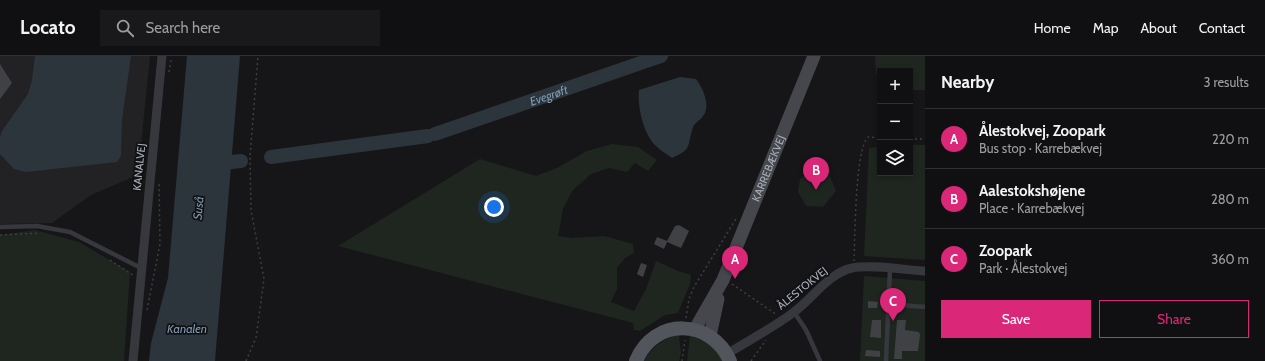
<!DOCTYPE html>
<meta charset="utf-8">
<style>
body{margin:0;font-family:Cabin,sans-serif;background:#19191b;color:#f1f3f6}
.controls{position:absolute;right:12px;top:12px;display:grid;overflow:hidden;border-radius:0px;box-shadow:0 2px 6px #0003}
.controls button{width:36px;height:36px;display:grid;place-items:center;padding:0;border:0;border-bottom:1px solid #303032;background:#101012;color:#f1f3f6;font:20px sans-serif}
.you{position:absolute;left:494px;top:151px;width:14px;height:14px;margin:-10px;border:3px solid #fff;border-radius:50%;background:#1a73e8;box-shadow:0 0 0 6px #1a73e833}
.badge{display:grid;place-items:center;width:26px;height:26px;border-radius:50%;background:#db2777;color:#fff;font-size:13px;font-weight:700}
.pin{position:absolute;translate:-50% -33px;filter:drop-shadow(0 1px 2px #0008)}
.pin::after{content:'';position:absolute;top:21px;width:14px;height:12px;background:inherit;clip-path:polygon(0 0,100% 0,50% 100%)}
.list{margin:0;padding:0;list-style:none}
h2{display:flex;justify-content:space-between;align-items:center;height:52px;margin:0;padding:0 16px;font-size:17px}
h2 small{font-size:13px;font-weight:400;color:#9c9d9f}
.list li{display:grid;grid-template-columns:26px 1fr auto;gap:12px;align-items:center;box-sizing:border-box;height:60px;padding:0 16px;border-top:1px solid #303032}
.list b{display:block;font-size:15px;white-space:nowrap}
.list p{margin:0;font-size:13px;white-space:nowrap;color:#9c9d9f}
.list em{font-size:13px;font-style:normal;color:#9c9d9f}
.actions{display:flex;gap:8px;padding:12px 16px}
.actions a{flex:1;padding:9px 0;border:1px solid #db2777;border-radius:0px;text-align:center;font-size:14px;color:#db2777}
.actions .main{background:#db2777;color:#fff}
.icon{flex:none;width:22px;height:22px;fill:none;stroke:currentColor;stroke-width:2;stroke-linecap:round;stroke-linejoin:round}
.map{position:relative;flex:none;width:925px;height:305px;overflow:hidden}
header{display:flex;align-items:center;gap:24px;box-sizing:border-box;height:56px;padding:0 20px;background:#101012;border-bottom:1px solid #303032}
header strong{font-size:19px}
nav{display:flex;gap:22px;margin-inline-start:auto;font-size:14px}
.search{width:280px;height:36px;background:#19191b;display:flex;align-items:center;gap:10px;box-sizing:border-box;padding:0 14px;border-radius:0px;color:#9c9d9f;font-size:15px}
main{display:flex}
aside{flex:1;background:#101012}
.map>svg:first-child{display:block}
</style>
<header>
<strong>Locato</strong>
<div class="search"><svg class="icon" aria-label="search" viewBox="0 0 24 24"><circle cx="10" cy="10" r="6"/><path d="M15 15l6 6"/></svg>Search here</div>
<nav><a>Home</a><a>Map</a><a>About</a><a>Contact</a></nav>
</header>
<main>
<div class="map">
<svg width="925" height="305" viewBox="0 0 925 305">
<rect width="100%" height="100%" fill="#161618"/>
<path fill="#222225" d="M 0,0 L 150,0 L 138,119 L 91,139 L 52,167 L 0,168 Z"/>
<path fill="#1e261f" d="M 875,0 L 925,0 L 925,34 L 910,34 L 910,15 L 880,15 L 880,21 L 876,18 Z
M 612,88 L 638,91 L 657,104 L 648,115 L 635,107 L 627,116 L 609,112 L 591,118 L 572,135 L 563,153 L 558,180 L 572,182 L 604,180 L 633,188 L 634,197 L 625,202 L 617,212 L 617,233 L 611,246 L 634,255 L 646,233 L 656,205 L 678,215 L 691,219 L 690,228 L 678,257 L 665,259 L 640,275 L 634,274 L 633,267 L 338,190 L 480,103 L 536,120 L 557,112 L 587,95 Z
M 910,89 L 925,89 L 925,204 L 864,200 L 869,92 L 880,91 L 880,117 L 910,117 Z
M 813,112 L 828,116 L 836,135 L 823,151 L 806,150 L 798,136 L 800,123 Z
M 35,174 L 79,186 L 130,216 L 124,305 L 0,305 L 0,179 Z
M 864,220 L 925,225 L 925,305 L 860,305 Z
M 679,279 L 681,298 L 679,305 L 644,305 C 652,291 663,282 679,279 Z
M 690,279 L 712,289 L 723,305 L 687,305 Z"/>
<path fill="#2c353c" d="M 35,0 L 131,0 L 122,64 L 121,100 L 117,106 L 26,116 L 14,113 L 0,98 L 0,81 L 2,75 L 28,38 L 32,24 Z
M 187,0 L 240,0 L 215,305 L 149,305 L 151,287 L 168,222 Z
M 680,21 L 696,23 C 703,32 711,50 703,60 C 700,65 695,66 693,71 C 687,89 693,93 672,102 C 667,98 661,95 656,90 C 644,79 637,51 639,34 Z"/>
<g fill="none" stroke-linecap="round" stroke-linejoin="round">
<g stroke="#2c353c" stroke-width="14">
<path id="s1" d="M 435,78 L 661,0"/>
<path d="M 271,101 L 428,80"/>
<path d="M 213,108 L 241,105"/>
</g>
</g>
<path fill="#404145" d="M 0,8 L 12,27 L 0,43 Z
M 679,169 L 689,175 L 681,192 L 667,186 L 664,193 L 654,188 L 657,181 L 667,185 L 675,170 Z
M 641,207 L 647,209 L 643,221 L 637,218 Z
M 868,245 L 878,246 L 877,252 L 868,252 Z
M 872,264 L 881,264 L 881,282 L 870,281 Z
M 897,264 L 906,264 L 905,274 L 919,276 L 920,279 L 918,295 L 902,295 L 902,303 L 894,303 Z
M 866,294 L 880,295 L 880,301 L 865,300 Z"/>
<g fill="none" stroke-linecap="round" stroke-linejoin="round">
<path stroke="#3d3f44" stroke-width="1.5" stroke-dasharray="2 3" stroke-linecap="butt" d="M 169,16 L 171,4
M 910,83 L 925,83
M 0,179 L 40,177
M 110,204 L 134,220
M 854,205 C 855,183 855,93 868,81 L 880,82
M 732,228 L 777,259
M 147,254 L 160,188 L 159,125
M 686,262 L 689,243 L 694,231 L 737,161
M 246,305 L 256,282 L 264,223 L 251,154 L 250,100 L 258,0
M 682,305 L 685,284
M 751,305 L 766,284"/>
<path stroke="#37383d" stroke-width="4.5" d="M 0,171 L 37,170 L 70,176 L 141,212
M 888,248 L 925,251
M 794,256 L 806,274 L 820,305
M 886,305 L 890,213"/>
<path stroke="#37383d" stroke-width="9" d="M 727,298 C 749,284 773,272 794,256 C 812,243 829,217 852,212 C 872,208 904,214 925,215
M 133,305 L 162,0"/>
<g stroke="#45474d" stroke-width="13">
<path id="s2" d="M 695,273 L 723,224 L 814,0"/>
<path d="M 710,280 L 718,243"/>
</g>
<path stroke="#53555c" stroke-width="14" d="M 636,305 C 654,261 711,262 730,305"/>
</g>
<g text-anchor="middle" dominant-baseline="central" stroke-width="3.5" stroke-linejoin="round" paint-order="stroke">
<g font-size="11" fill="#a8adb8" stroke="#111113">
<text transform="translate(139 111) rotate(-84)">KANALVEJ</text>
<text stroke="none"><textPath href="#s2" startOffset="177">KARREBÆKVEJ</textPath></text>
<text transform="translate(802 232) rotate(-39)">ÅLESTOKVEJ</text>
</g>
<g font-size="12" font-style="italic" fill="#7f9bb3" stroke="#111113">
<text stroke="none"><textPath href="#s1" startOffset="120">Evegrøft</textPath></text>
<text transform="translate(198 152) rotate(-85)">Suså</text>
<text x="187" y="272">Kanalen</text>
</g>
</g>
</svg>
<div class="controls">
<button>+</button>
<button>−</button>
<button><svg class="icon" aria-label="layers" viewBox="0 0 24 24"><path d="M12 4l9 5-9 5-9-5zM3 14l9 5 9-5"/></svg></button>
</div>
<div class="you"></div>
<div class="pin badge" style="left:735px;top:223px">A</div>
<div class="pin badge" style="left:816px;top:134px">B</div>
<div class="pin badge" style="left:893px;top:265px">C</div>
</div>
<aside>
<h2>Nearby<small>3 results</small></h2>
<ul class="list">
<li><span class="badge">A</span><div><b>Ålestokvej, Zoopark</b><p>Bus stop · Karrebækvej</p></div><em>220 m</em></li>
<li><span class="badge">B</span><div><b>Aalestokshøjene</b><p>Place · Karrebækvej</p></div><em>280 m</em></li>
<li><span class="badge">C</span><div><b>Zoopark</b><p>Park · Ålestokvej</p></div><em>360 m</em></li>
</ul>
<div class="actions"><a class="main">Save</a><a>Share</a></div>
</aside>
</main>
